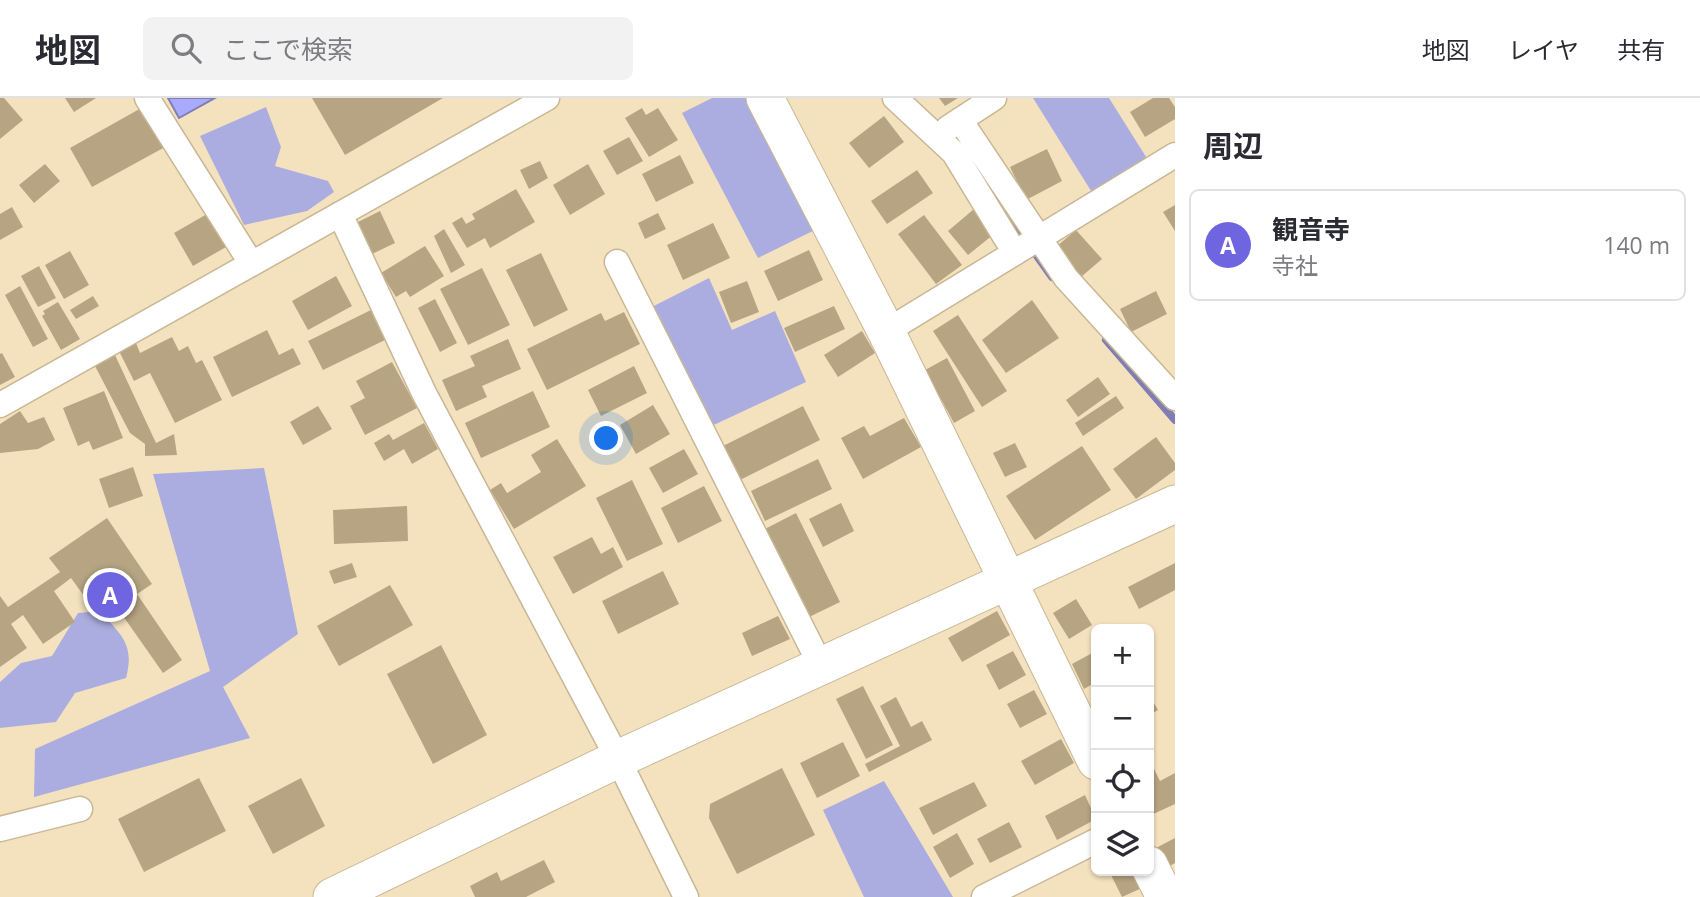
<!DOCTYPE html>
<html lang="ja">
<meta charset="utf-8">
<style>
body{margin:0;font-family:"Open Sans","Noto Sans JP",sans-serif;background:#f2f2f3;color:#2b2b33}
.controls{position:absolute;right:21px;bottom:21px;display:grid;overflow:hidden;border-radius:10px;box-shadow:0 2px 5px #0004}
.controls button{width:63px;height:63px;display:grid;place-items:center;padding:0;border:0;border-bottom:2px solid #e1e1e2;background:#fff;color:#2b2b33;font:35px sans-serif}
.you{position:absolute;left:607px;top:341px;width:24px;height:24px;margin:-18px;border:5px solid #fff;border-radius:50%;background:#1a73e8;box-shadow:0 0 0 10px #1a73e833}
.badge{display:grid;place-items:center;width:46px;height:46px;border-radius:50%;background:#7065e0;color:#fff;font-size:23px;font-weight:700}
.pin{position:absolute;translate:-50% -50%;border:4px solid #fff;box-shadow:0 2px 7px #0006}
.list{margin:0;padding:0;list-style:none}
h2{display:flex;justify-content:space-between;align-items:center;height:91px;margin:0;padding:0 28px;font-size:30px}
h2 small{font-size:23px;font-weight:400;color:#7c7c81}
.list li{display:grid;grid-template-columns:46px 1fr auto;gap:21px;align-items:center;box-sizing:border-box;height:112px;margin:0 14px 14px;padding:0 14px;border:2px solid #e1e1e2;border-radius:10px}
.list b{display:block;font-size:26px;white-space:nowrap}
.list p{margin:0;font-size:23px;white-space:nowrap;color:#7c7c81}
.list em{font-size:23px;font-style:normal;color:#7c7c81}
.icon{flex:none;width:38px;height:38px;fill:none;stroke:currentColor;stroke-width:2;stroke-linecap:round;stroke-linejoin:round}
.map{position:relative;flex:none;width:1175px;height:799px;overflow:hidden}
header{display:flex;align-items:center;gap:42px;box-sizing:border-box;height:98px;padding:0 35px;background:#fff;border-bottom:2px solid #e1e1e2}
header strong{font-size:33px}
nav{display:flex;gap:38px;margin-inline-start:auto;font-size:24px}
.search{width:490px;height:63px;background:#f2f2f3;display:flex;align-items:center;gap:18px;box-sizing:border-box;padding:0 24px;border-radius:10px;color:#7c7c81;font-size:26px}
main{display:flex}
aside{flex:1;background:#fff}
.map>svg:first-child{display:block}
</style>
<header>
<strong>地図</strong>
<div class="search"><svg class="icon" aria-label="search" viewBox="0 0 24 24"><circle cx="10" cy="10" r="6"/><path d="M15 15l6 6"/></svg>ここで検索</div>
<nav><a>地図</a><a>レイヤ</a><a>共有</a></nav>
</header>
<main>
<div class="map">
<svg width="1175" height="799" viewBox="0 0 1175 799">
<rect width="100%" height="100%" fill="#f4e2bf"/>
<path fill="#abade0" d="M 712,0 L 765,0 L 829,125 L 758,160 L 682,15 Z
M 1033,0 L 1109,0 L 1153,70 L 1098,104 Z
M 266,9 L 281,49 L 275,68 L 328,83 L 334,94 L 307,113 L 244,127 L 200,38 Z
M 709,180 L 732,232 L 775,213 L 806,284 L 703,332 L 642,214 Z
M 264,370 L 298,536 L 223,589 L 250,640 L 34,699 L 35,651 L 210,573 L 153,376 Z
M 100,513 C 121,537 135,546 126,580 L 75,595 L 56,624 L 0,630 L 0,584 L 21,565 L 52,558 L 78,515 Z
M 884,683 L 953,799 L 864,799 L 823,712 Z"/>
<path fill="#aaaafd" stroke="#7f7db4" stroke-width="2" d="M 168,0 L 215,0 L 179,20 Z"/>
<g fill="none" stroke-linecap="round" stroke-linejoin="round">
<path stroke="#7f7db4" stroke-width="8" d="M 993,96 L 1052,179
M 1106,242 L 1175,322"/>
</g>
<path fill="#b6a483" d="M 0,0 L 4,0 L 23,22 L 0,41 Z
M 65,0 L 96,0 L 74,14 Z
M 312,0 L 443,0 L 345,57 Z
M 939,0 L 958,0 L 945,8 Z
M 1153,0 L 1169,0 L 1175,9 L 1175,21 L 1145,39 L 1130,14 Z
M 143,9 L 165,49 L 92,89 L 70,50 Z
M 642,10 L 646,17 L 658,10 L 678,42 L 649,59 L 625,20 Z
M 884,18 L 904,44 L 869,70 L 849,45 Z
M 629,39 L 643,63 L 617,77 L 603,53 Z
M 1047,51 L 1062,83 L 1026,102 L 1010,69 Z
M 680,57 L 694,85 L 656,104 L 642,76 Z
M 540,63 L 548,80 L 529,91 L 520,72 Z
M 45,66 L 60,83 L 34,105 L 19,87 Z
M 588,66 L 605,96 L 570,117 L 553,87 Z
M 917,72 L 933,95 L 887,126 L 871,103 Z
M 516,91 L 535,124 L 490,150 L 485,140 L 467,150 L 452,125 L 462,119 L 466,126 L 475,121 L 472,116 Z
M 1175,107 L 1175,133 L 1163,114 Z
M 12,109 L 23,129 L 0,142 L 0,116 Z
M 974,111 L 994,136 L 968,157 L 948,133 Z
M 380,113 L 395,145 L 372,156 L 356,125 Z
M 658,115 L 666,131 L 645,141 L 638,125 Z
M 207,116 L 226,149 L 193,168 L 174,135 Z
M 924,117 L 962,167 L 936,186 L 898,136 Z
M 713,125 L 730,160 L 683,182 L 667,147 Z
M 444,131 L 465,167 L 451,175 L 434,138 Z
M 1076,132 L 1102,161 L 1081,179 L 1056,149 Z
M 425,148 L 444,178 L 410,199 L 406,193 L 396,199 L 381,175 Z
M 809,152 L 823,182 L 778,203 L 764,173 Z
M 70,153 L 89,187 L 64,201 L 45,167 Z
M 541,155 L 568,212 L 534,229 L 506,172 Z
M 39,168 L 56,200 L 38,209 L 21,178 Z
M 482,170 L 510,227 L 468,247 L 440,191 Z
M 336,178 L 352,208 L 308,232 L 292,203 Z
M 747,183 L 759,214 L 731,225 L 719,194 Z
M 20,188 L 48,241 L 33,249 L 5,197 Z
M 1156,193 L 1167,216 L 1131,234 L 1120,211 Z
M 93,198 L 99,208 L 76,221 L 70,212 Z
M 435,201 L 457,245 L 440,254 L 418,210 Z
M 1032,202 L 1059,240 L 1006,275 L 982,242 Z
M 58,204 L 80,241 L 61,252 L 42,218 L 45,216 L 43,213 Z
M 834,208 L 845,231 L 795,254 L 784,230 Z
M 371,212 L 385,242 L 323,272 L 308,243 Z
M 624,214 L 640,246 L 547,292 L 527,251 L 601,215 L 605,223 Z
M 958,217 L 1007,293 L 982,309 L 933,233 Z
M 267,232 L 279,257 L 293,250 L 301,266 L 232,299 L 213,259 Z
M 862,233 L 875,255 L 838,279 L 824,257 Z
M 172,239 L 179,253 L 188,248 L 196,265 L 202,262 L 222,302 L 175,325 L 150,275 L 134,283 L 119,253 L 136,245 L 140,255 Z
M 508,241 L 521,271 L 482,288 L 487,299 L 456,313 L 442,282 L 475,268 L 470,258 Z
M 2,255 L 15,279 L 0,287 L 0,256 Z
M 115,257 L 156,345 L 174,336 L 177,357 L 145,358 L 145,346 L 130,335 L 95,268 Z
M 947,260 L 975,313 L 954,325 L 925,272 Z
M 392,264 L 417,310 L 365,337 L 350,308 L 365,300 L 356,283 Z
M 634,268 L 647,295 L 601,318 L 588,292 Z
M 1098,279 L 1110,296 L 1078,319 L 1066,302 Z
M 104,293 L 123,340 L 93,352 L 89,343 L 78,348 L 63,310 Z
M 533,293 L 550,329 L 481,360 L 465,325 Z
M 1116,298 L 1124,310 L 1083,338 L 1075,325 Z
M 653,307 L 670,336 L 636,356 L 620,327 Z
M 318,308 L 332,331 L 303,347 L 290,324 Z
M 803,308 L 820,342 L 740,382 L 723,348 Z
M 20,313 L 28,325 L 44,319 L 55,342 L 38,351 L 0,355 L 0,326 Z
M 904,320 L 921,349 L 863,381 L 841,340 L 864,328 L 870,338 Z
M 424,325 L 438,351 L 412,366 L 404,351 L 384,363 L 374,345 L 389,336 L 393,342 Z
M 1156,339 L 1175,365 L 1175,372 L 1136,401 L 1113,371 Z
M 557,341 L 586,388 L 514,431 L 490,392 L 501,385 L 507,395 L 541,374 L 531,357 Z
M 1015,345 L 1027,369 L 1005,379 L 993,355 Z
M 1082,348 L 1111,392 L 1035,442 L 1006,398 Z
M 684,351 L 698,376 L 663,395 L 649,370 Z
M 818,361 L 832,391 L 765,423 L 751,393 Z
M 133,369 L 143,398 L 109,410 L 99,381 Z
M 632,382 L 663,446 L 627,463 L 596,400 Z
M 704,388 L 722,423 L 678,445 L 661,410 Z
M 841,405 L 854,433 L 823,449 L 809,421 Z
M 407,408 L 408,443 L 334,446 L 333,412 Z
M 796,415 L 840,504 L 807,520 L 763,432 Z
M 107,420 L 152,486 L 137,496 L 182,562 L 163,575 L 109,498 L 92,509 L 71,480 L 54,493 L 75,524 L 43,546 L 23,517 L 11,526 L 27,550 L 0,569 L 0,498 L 8,509 L 60,474 L 49,460 Z
M 592,439 L 601,456 L 613,449 L 623,469 L 573,496 L 553,459 Z
M 352,465 L 357,479 L 334,486 L 329,473 Z
M 1175,465 L 1175,492 L 1139,511 L 1128,489 Z
M 663,473 L 679,506 L 618,536 L 602,503 Z
M 390,487 L 413,527 L 339,568 L 317,528 Z
M 1076,501 L 1092,527 L 1069,541 L 1053,515 Z
M 997,513 L 1010,537 L 962,564 L 948,540 Z
M 778,518 L 790,541 L 752,558 L 742,535 Z
M 441,547 L 487,637 L 433,666 L 387,576 Z
M 1013,553 L 1026,577 L 999,592 L 986,567 Z
M 1096,553 L 1096,584 L 1084,591 L 1072,566 Z
M 863,588 L 893,647 L 866,661 L 836,601 Z
M 1034,592 L 1047,616 L 1020,630 L 1007,606 Z
M 1149,597 L 1158,612 L 1149,617 Z
M 896,599 L 911,629 L 922,623 L 932,642 L 869,674 L 865,666 L 900,648 L 880,608 Z
M 1061,641 L 1074,665 L 1035,687 L 1021,663 Z
M 843,644 L 860,678 L 817,700 L 800,665 Z
M 1149,661 L 1160,683 L 1175,675 L 1175,706 L 1149,718 Z
M 782,670 L 815,737 L 737,776 L 709,720 L 710,706 Z
M 199,680 L 226,733 L 144,774 L 118,721 Z
M 301,680 L 325,728 L 273,756 L 248,708 Z
M 974,684 L 987,708 L 933,737 L 919,710 Z
M 1085,697 L 1096,721 L 1057,742 L 1045,718 Z
M 1009,724 L 1022,749 L 990,765 L 977,741 Z
M 957,735 L 974,766 L 950,780 L 933,749 Z
M 1175,740 L 1175,765 L 1163,772 L 1152,752 Z
M 544,762 L 555,784 L 526,799 L 475,799 L 470,788 L 497,774 L 501,783 Z
M 1109,773 L 1136,773 L 1144,789 L 1122,799 Z"/>
<g fill="none" stroke-linecap="round" stroke-linejoin="round">
<g stroke="#c8b795" stroke-width="27">
<path id="street" d="M 147,0 L 251,165
M 895,0 L 954,55 L 1015,155
M 960,22 L 1066,180 L 1175,300
M 948,30 L 994,0
M 340,116 L 424,295 L 618,661 L 686,799
M 617,164 L 820,566
M 885,231 L 900,225 L 1175,57
M 0,307 L 547,0
M 0,731 L 80,711
M 984,799 L 1096,743"/>
</g>
<g stroke="#c8b795" stroke-width="39">
<path id="secondary" d="M 765,0 L 885,231 L 1096,663
M 1149,767 L 1165,799
M 332,799 L 618,661 L 1175,406"/>
</g>
<use href="#street" stroke="#fff" stroke-width="24"/>
<use href="#secondary" stroke="#fff" stroke-width="37"/>
</g>
</svg>
<div class="controls">
<button>+</button>
<button>−</button>
<button><svg class="icon" aria-label="locate" viewBox="0 0 24 24"><circle cx="12" cy="12" r="6"/><path d="M12 2v4M12 18v4M2 12h4M18 12h4"/></svg></button>
<button><svg class="icon" aria-label="layers" viewBox="0 0 24 24"><path d="M12 4l9 5-9 5-9-5zM3 14l9 5 9-5"/></svg></button>
</div>
<div class="you"></div>
<div class="pin badge" style="left:110px;top:497px">A</div>
</div>
<aside>
<h2>周辺<small></small></h2>
<ul class="list">
<li><span class="badge">A</span><div><b>観音寺</b><p>寺社</p></div><em>140 m</em></li>
</ul>
</aside>
</main>
